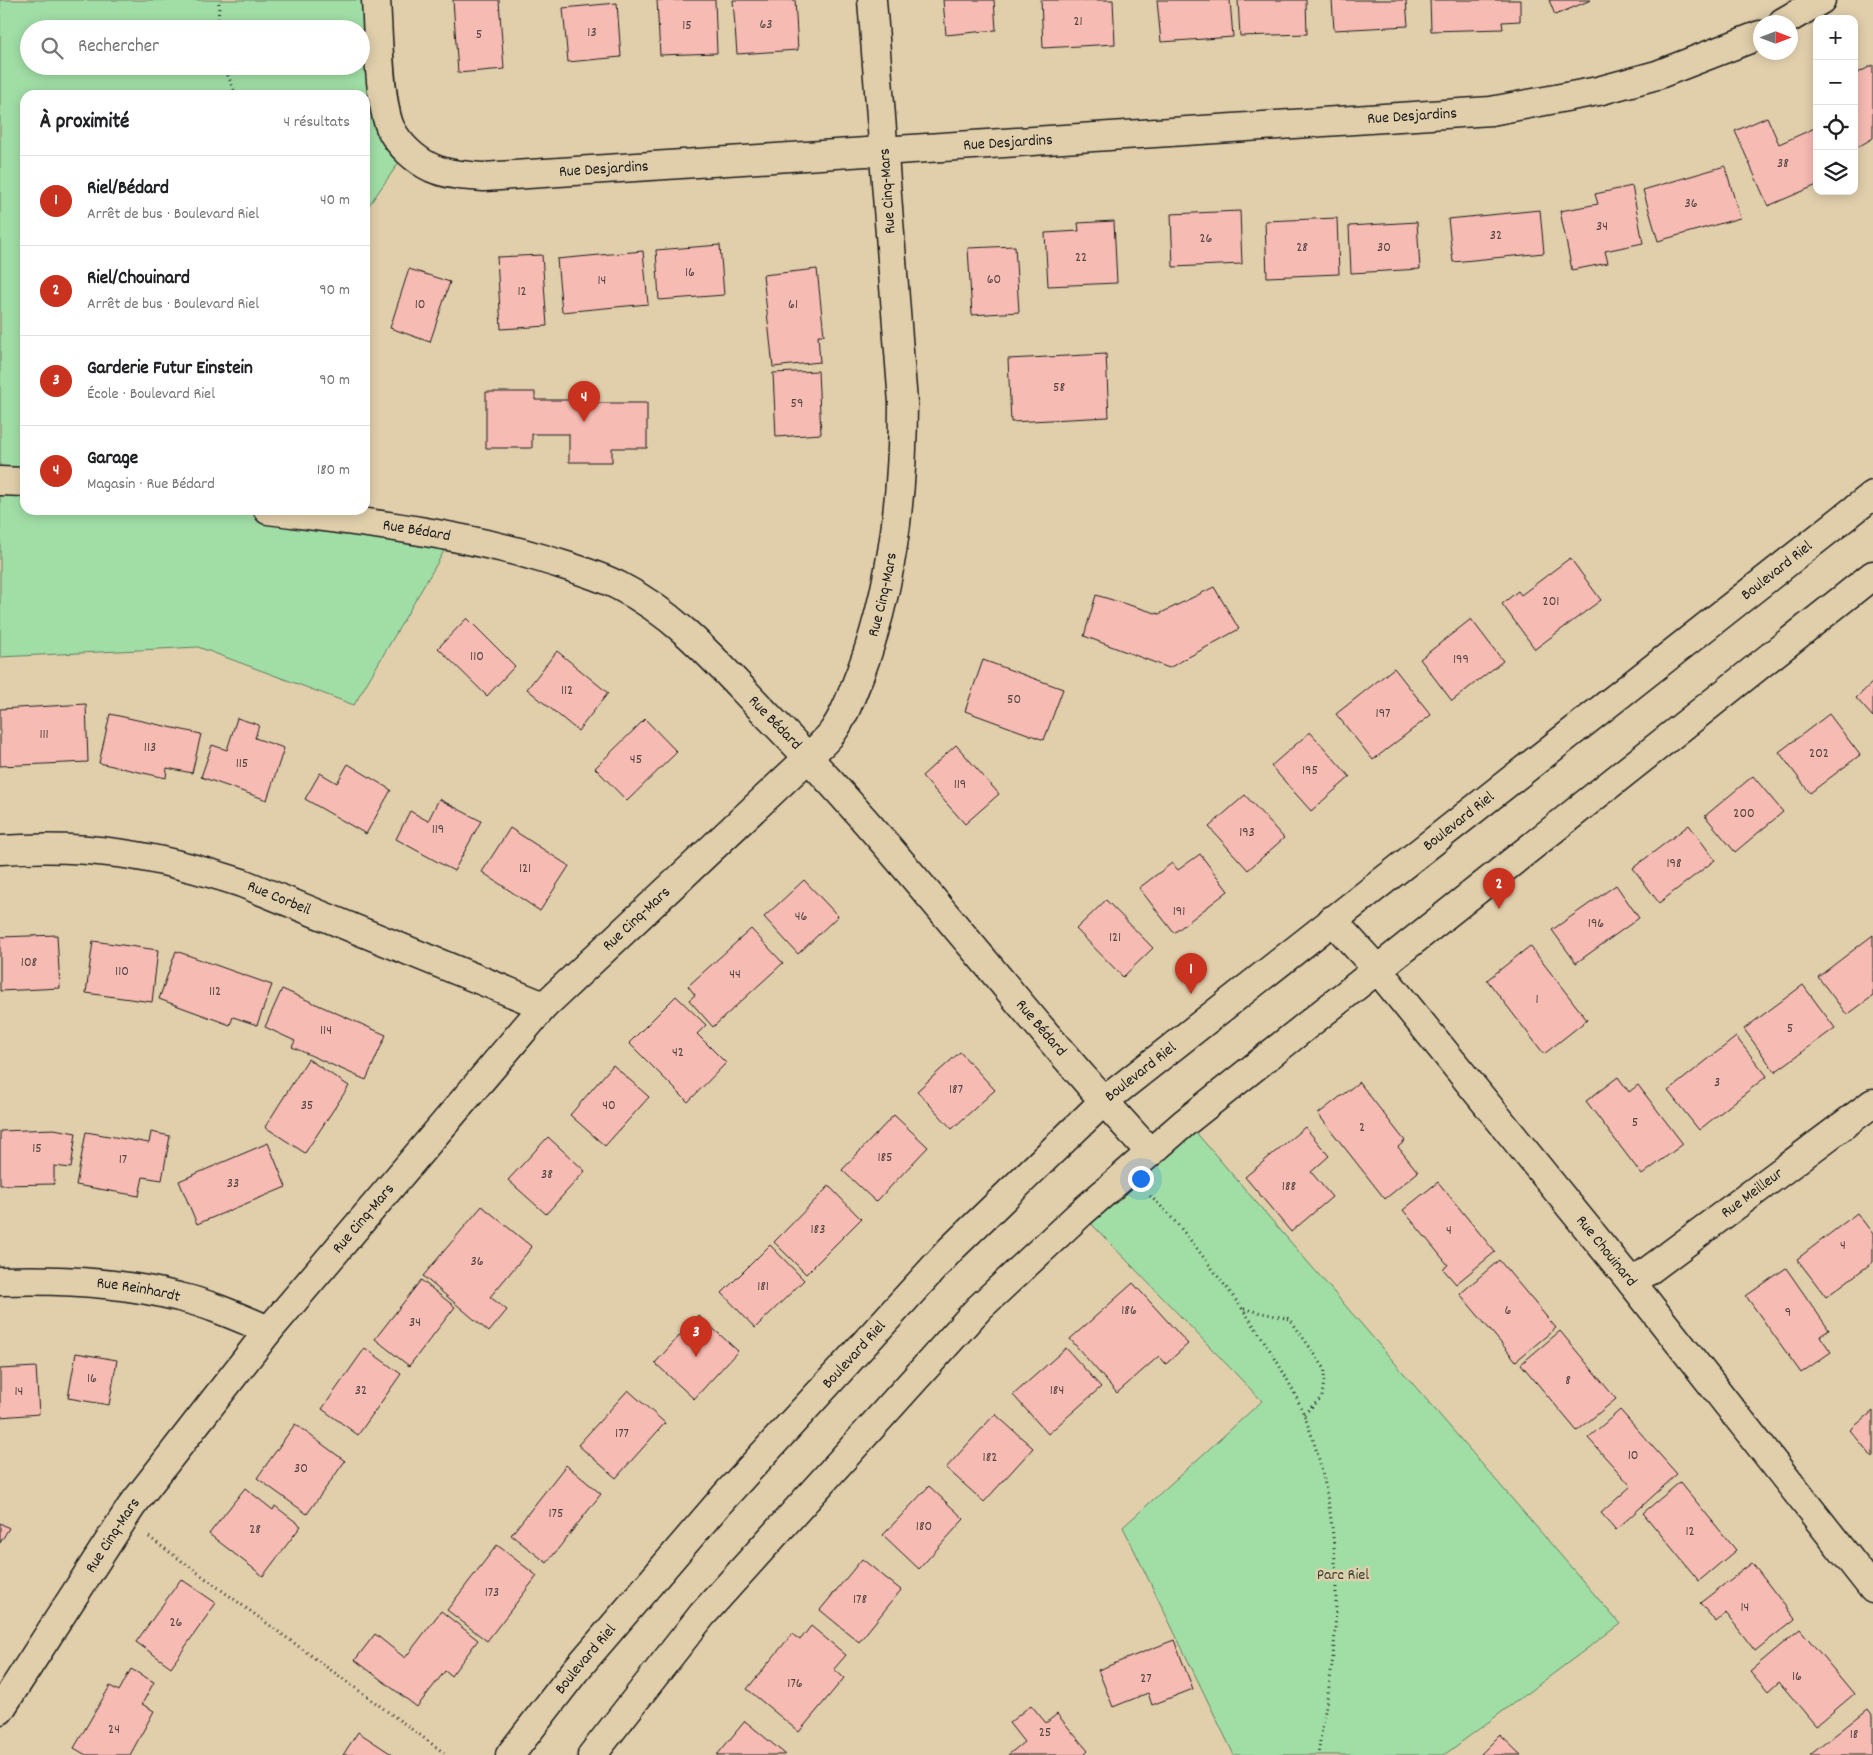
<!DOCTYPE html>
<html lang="fr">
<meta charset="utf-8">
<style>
body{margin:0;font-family:Dekko,sans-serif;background:#f2f2f2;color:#202124}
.controls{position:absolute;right:15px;top:15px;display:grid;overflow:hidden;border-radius:10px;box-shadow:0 2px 12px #0003}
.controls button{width:45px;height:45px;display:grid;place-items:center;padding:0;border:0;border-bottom:1px solid #e0e0e0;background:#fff;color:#202124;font:25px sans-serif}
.compass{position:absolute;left:1753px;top:15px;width:45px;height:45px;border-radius:50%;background:#fff;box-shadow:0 2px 12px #0003;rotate:90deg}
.you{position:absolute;left:1140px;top:1178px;width:18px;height:18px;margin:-12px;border:4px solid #fff;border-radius:50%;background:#1a73e8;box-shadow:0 0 0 8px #1a73e833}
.badge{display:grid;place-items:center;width:32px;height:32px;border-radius:50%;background:#c8321e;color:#fff;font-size:16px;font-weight:700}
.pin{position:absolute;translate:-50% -41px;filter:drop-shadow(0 1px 2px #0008)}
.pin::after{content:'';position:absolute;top:26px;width:18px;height:15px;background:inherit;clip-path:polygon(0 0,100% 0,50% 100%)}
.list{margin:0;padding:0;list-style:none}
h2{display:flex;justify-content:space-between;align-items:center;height:65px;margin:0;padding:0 20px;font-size:21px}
h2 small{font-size:16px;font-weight:400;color:#757577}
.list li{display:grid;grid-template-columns:32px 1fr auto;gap:15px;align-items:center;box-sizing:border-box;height:90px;padding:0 20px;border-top:1px solid #e0e0e0}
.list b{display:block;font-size:19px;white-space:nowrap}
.list p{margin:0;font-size:16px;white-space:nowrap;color:#757577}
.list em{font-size:16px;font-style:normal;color:#757577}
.icon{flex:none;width:28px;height:28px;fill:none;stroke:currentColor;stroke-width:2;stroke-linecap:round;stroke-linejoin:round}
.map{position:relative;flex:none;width:1873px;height:1755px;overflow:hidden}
.search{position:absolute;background:#fff;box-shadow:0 2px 12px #0003;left:20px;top:20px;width:350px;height:55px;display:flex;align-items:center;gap:12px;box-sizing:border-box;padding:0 18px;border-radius:28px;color:#757577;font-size:19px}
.panel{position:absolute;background:#fff;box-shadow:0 2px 12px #0003;left:20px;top:90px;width:350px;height:425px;border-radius:15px}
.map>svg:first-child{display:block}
</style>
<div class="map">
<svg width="1873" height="1755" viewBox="0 0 1873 1755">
<rect width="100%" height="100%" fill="#e1cfac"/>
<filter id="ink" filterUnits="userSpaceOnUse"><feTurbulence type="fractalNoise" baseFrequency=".02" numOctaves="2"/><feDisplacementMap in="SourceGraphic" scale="10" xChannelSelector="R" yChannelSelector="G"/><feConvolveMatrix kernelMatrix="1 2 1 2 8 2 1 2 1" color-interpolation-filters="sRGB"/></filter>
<g filter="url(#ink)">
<path fill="#a1dea6" stroke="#5e7d61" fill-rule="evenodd" d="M 0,0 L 376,0 L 407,151 L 365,211 L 365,95 L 25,95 L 25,510 L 285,510 L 453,536 L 354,705 L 198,647 L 0,657 ZM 29,29 L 361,29 L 361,66 L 29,66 Z
M 1187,1122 L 1620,1624 L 1444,1755 L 1234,1755 L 1123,1527 L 1262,1401 L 1081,1213 Z"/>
<path fill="#f6bbb3" stroke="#1c1c1c" d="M 453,0 L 499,0 L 504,69 L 458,73 Z
M 657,0 L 715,0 L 717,53 L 660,55 Z
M 733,0 L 795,0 L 798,50 L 737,54 Z
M 943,0 L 994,0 L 996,30 L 946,35 Z
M 1041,0 L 1113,0 L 1115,44 L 1043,48 Z
M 1157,0 L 1230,0 L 1233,37 L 1161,42 Z
M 1238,0 L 1306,0 L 1307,34 L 1240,36 Z
M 1332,0 L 1406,0 L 1408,26 L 1334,30 Z
M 1430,0 L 1520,0 L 1520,21 L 1502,22 L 1503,29 L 1431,31 Z
M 1549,0 L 1591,0 L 1555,15 Z
M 617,3 L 621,57 L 568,62 L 563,8 Z
M 1873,65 L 1873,138 L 1858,147 L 1854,140 L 1854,75 Z
M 1767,117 L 1779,144 L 1817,127 L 1817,185 L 1768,206 L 1735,131 Z
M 1725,166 L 1740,218 L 1658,241 L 1643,190 Z
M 1632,186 L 1643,243 L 1605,251 L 1608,263 L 1572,270 L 1560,211 L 1598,204 L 1595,194 Z
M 1540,210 L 1544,253 L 1453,262 L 1448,219 Z
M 1240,211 L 1242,264 L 1173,267 L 1171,214 Z
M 1337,218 L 1339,274 L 1267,277 L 1265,221 Z
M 1114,221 L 1117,283 L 1048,286 L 1045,233 L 1079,231 L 1078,223 Z
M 1417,222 L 1420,269 L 1351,273 L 1349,226 Z
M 720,245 L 724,295 L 659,300 L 656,250 Z
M 1015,246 L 1019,312 L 972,315 L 968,248 Z
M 643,251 L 648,304 L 562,312 L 557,259 Z
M 542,255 L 547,326 L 501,329 L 497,257 Z
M 409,269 L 450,282 L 430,342 L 390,328 Z
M 817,269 L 824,335 L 818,335 L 820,362 L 773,367 L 763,275 Z
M 1106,354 L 1109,417 L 1011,422 L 1008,359 Z
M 818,371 L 821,434 L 776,437 L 773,373 Z
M 486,392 L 535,392 L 535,400 L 569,400 L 569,392 L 594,392 L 594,403 L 647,403 L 647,448 L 612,448 L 612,462 L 569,462 L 569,434 L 532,434 L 532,448 L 486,448 Z
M 1570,558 L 1601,600 L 1535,649 L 1502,604 L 1518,591 L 1521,595 Z
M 1214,587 L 1239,629 L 1169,668 L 1084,636 L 1096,595 L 1159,614 Z
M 467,618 L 515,666 L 487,696 L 438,648 Z
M 1471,619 L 1503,661 L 1452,701 L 1420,659 Z
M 557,651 L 608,693 L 578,731 L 527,689 Z
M 983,660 L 1063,689 L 1044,740 L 965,711 Z
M 1394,668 L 1431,715 L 1373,760 L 1336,714 Z
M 1873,682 L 1873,717 L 1856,698 Z
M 86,704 L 88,762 L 0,766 L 0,709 Z
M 110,714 L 201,734 L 192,773 L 167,768 L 166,778 L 99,763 Z
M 1829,714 L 1860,755 L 1810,793 L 1779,752 Z
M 237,718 L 259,725 L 255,738 L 284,748 L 267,800 L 201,777 L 212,745 L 227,750 Z
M 645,719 L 677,752 L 627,801 L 595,768 Z
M 1310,732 L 1350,777 L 1311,811 L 1271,766 Z
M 956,745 L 999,794 L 965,824 L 922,776 Z
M 348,764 L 391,790 L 366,834 L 305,799 L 320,773 L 337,783 Z
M 1753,776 L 1783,812 L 1735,852 L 1705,816 Z
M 1245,795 L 1284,838 L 1248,870 L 1209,827 Z
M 439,799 L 481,821 L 454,871 L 396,839 L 410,811 L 428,821 Z
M 1689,825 L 1715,860 L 1659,903 L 1633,868 Z
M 510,828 L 569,866 L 540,911 L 482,872 Z
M 1200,854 L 1228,891 L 1174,933 L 1139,888 L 1172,863 L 1178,870 Z
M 804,880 L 838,916 L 798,954 L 764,917 Z
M 1616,885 L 1639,918 L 1576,963 L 1552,930 Z
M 1106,900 L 1153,948 L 1123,977 L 1076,929 Z
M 751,929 L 783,963 L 713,1027 L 689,1000 L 695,995 L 688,986 Z
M 57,935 L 60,988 L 0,991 L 0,937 Z
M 1873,935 L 1873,996 L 1847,1015 L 1818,977 Z
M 93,941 L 158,950 L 152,1002 L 86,993 Z
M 1530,946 L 1587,1020 L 1544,1054 L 1487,980 Z
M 176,951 L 272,985 L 257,1025 L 233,1017 L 230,1025 L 159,999 Z
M 1803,985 L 1835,1028 L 1775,1072 L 1744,1029 Z
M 282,989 L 386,1035 L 366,1080 L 292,1047 L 295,1041 L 265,1027 Z
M 676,996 L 706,1025 L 697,1034 L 726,1063 L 688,1102 L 629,1043 Z
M 1736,1037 L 1767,1076 L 1699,1130 L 1668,1091 Z
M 960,1052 L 995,1090 L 952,1129 L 917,1091 Z
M 308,1059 L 349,1086 L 305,1153 L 265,1127 Z
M 613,1065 L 649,1097 L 605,1146 L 570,1115 Z
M 1618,1077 L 1629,1092 L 1638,1085 L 1683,1144 L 1642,1175 L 1586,1101 Z
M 1359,1082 L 1405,1141 L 1398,1147 L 1418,1172 L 1385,1199 L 1318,1114 Z
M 894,1115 L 928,1147 L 876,1202 L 842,1170 Z
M 1305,1127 L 1329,1156 L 1311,1172 L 1332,1197 L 1291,1232 L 1245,1177 Z
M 54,1129 L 76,1133 L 71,1168 L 54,1166 L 54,1184 L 0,1185 L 0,1131 Z
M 86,1132 L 149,1143 L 151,1132 L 170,1136 L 162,1180 L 143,1177 L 139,1196 L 76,1185 Z
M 548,1137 L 585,1171 L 546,1214 L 508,1180 Z
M 268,1143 L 286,1187 L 197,1224 L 179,1181 Z
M 1438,1182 L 1495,1252 L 1456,1284 L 1443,1269 L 1448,1265 L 1403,1210 Z
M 829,1186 L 861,1219 L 806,1274 L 774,1242 Z
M 482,1206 L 532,1247 L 490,1297 L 507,1310 L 489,1332 L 423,1276 Z
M 1857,1213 L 1873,1234 L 1873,1262 L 1826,1297 L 1797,1259 Z
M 770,1245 L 804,1280 L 755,1328 L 722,1293 Z
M 1499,1260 L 1556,1328 L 1516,1361 L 1460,1294 Z
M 1786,1268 L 1829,1330 L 1820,1336 L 1831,1352 L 1801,1373 L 1746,1296 Z
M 421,1280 L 455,1307 L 409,1366 L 375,1339 Z
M 1133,1283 L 1188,1344 L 1166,1364 L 1159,1356 L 1117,1393 L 1070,1339 Z
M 698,1315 L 738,1351 L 694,1399 L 655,1363 Z
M 1560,1331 L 1616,1399 L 1577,1431 L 1521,1364 Z
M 365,1348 L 401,1374 L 358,1435 L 322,1409 Z
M 1066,1348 L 1101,1387 L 1048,1434 L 1013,1395 Z
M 76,1353 L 117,1360 L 109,1405 L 68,1398 Z
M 36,1367 L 39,1414 L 0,1417 L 0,1369 Z
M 628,1390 L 665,1423 L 616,1478 L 578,1445 Z
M 1620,1410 L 1677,1474 L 1616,1530 L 1601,1513 L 1631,1486 L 1588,1438 Z
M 1873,1411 L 1873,1458 L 1850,1430 Z
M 995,1414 L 1033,1448 L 984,1502 L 946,1468 Z
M 295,1424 L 345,1461 L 307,1514 L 257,1478 Z
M 566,1465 L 601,1494 L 547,1563 L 511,1535 Z
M 1680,1482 L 1736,1550 L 1699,1581 L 1643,1513 Z
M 929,1486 L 964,1519 L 919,1569 L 883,1535 Z
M 245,1488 L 273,1510 L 275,1506 L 301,1526 L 263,1576 L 209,1534 Z
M 0,1523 L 9,1528 L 0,1543 Z
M 497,1545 L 537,1576 L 487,1641 L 447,1610 Z
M 862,1559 L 901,1590 L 859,1642 L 820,1610 Z
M 1752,1563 L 1795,1619 L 1755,1651 L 1726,1613 L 1716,1622 L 1700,1603 Z
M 181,1579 L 216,1603 L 171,1667 L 136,1642 Z
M 441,1611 L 478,1640 L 451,1676 L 445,1671 L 417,1707 L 355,1660 L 375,1634 L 405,1658 Z
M 811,1626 L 846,1655 L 834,1669 L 844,1678 L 799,1732 L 747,1689 L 792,1634 L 800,1640 Z
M 1800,1629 L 1854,1694 L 1816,1726 L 1779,1682 L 1768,1692 L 1750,1671 Z
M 1174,1640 L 1193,1689 L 1152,1705 L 1148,1693 L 1113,1707 L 1098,1670 Z
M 131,1669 L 154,1682 L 142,1704 L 154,1711 L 130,1755 L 86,1755 L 74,1748 L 110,1686 L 119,1691 Z
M 1031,1705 L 1046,1723 L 1057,1714 L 1088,1751 L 1084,1755 L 1008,1755 L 1024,1742 L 1009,1723 Z
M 1868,1709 L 1873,1716 L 1873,1755 L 1810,1755 Z
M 745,1721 L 785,1754 L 784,1755 L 717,1755 Z
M 358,1732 L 393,1755 L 343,1755 Z
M 1500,1735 L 1521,1755 L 1480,1755 Z"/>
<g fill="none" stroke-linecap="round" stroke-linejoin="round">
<g stroke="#1c1c1c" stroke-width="31">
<g id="minor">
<path id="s1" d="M 376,0 C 378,29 379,106 391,129 C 399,145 415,160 432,168 C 448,175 467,176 484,177 L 1491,111 L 1598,91 L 1657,75 L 1760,35"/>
<path d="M 1783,22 L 1821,0"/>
<path d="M 0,481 L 25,482"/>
<path id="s2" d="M 268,510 C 361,522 454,532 544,559 C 569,567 596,574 619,586 C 683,618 727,675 777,725 C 908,860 1022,1014 1150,1152"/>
<path id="s3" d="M 0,850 C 91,844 156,855 242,883 L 544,1006"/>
<path id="s4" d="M 1332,920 L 1378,970 L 1632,1283 L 1873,1589"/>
<path id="s5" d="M 0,1281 C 60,1279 121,1282 179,1297 C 210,1304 240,1318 269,1330"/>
<path id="s6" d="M 1632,1283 L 1873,1103"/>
<path id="s7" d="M 0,1710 L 131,1507 L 269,1330 L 544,1006 L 809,757 C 816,749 826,741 832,733 C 845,715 852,694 860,674 C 893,588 903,494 903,403 L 872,0"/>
</g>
</g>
<g stroke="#1c1c1c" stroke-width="31">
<g id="tertiary">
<path id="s8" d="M 510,1755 L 575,1671 L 724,1497 L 951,1249 L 1104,1101 L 1873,495"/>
<path d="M 592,1755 L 702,1615 L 979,1308 L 1081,1213 L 1183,1124 L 1873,575"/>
</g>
</g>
<path stroke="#1c1c1c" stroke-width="3" stroke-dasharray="1 4" stroke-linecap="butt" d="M 218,29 L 219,0
M 224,66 L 236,95
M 1150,1196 C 1178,1221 1200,1253 1223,1283 C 1251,1319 1287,1372 1304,1415 C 1333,1486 1340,1570 1334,1646 C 1331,1682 1323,1719 1318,1755
M 1244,1309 L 1290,1319 L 1325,1369 L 1322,1397 L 1304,1414
M 149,1537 L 447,1755"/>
<use href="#minor" stroke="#e1cfac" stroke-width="28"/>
<use href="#tertiary" stroke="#e1cfac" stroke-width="28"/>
</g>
</g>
<g text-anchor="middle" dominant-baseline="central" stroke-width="5" stroke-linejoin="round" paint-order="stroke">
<g font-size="14" fill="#524442">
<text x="1078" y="22">21</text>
<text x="766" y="25">63</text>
<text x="687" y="26">15</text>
<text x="592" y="33">13</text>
<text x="479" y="35">5</text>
<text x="1783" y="164">38</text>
<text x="1691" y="204">36</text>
<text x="1602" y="227">34</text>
<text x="1496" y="236">32</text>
<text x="1206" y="239">26</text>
<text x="1302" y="248">28</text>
<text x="1384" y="248">30</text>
<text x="1081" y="258">22</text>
<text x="690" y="273">16</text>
<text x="994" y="280">60</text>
<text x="602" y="281">14</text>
<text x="522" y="292">12</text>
<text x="420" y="305">10</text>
<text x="793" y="305">61</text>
<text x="1059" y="388">58</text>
<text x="797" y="404">59</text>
<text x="1551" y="602">201</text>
<text x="477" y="657">110</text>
<text x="1461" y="660">199</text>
<text x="567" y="691">112</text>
<text x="1014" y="700">50</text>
<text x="1383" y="714">197</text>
<text x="44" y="735">111</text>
<text x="150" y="748">113</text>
<text x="1819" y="754">202</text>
<text x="636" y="760">45</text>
<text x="242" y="764">115</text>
<text x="1310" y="771">195</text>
<text x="960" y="785">119</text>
<text x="1744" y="814">200</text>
<text x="438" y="830">119</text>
<text x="1247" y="833">193</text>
<text x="1674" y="864">198</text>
<text x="525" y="869">121</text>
<text x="1179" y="912">191</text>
<text x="801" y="917">46</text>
<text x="1596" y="924">196</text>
<text x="1115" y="938">121</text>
<text x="29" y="963">108</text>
<text x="122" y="972">110</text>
<text x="735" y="975">44</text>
<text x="215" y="992">112</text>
<text x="1537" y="1000">1</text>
<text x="1790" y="1029">5</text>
<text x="326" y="1031">114</text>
<text x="678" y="1053">42</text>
<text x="1717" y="1083">3</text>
<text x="956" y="1090">187</text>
<text x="307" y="1106">35</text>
<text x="609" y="1106">40</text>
<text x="1635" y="1123">5</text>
<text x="1362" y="1128">2</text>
<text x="37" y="1149">15</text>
<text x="885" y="1158">185</text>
<text x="123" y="1160">17</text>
<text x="547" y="1175">38</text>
<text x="233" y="1184">33</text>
<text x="1289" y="1187">188</text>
<text x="818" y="1230">183</text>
<text x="1449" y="1231">4</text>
<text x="1843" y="1246">4</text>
<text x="477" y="1262">36</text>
<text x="763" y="1287">181</text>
<text x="1129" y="1311">186</text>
<text x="1508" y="1311">6</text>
<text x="1788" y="1313">9</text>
<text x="415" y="1323">34</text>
<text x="92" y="1379">16</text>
<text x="1568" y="1381">8</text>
<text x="361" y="1391">32</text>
<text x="1057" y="1391">184</text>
<text x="19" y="1392">14</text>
<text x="622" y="1434">177</text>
<text x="1633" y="1456">10</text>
<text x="990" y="1458">182</text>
<text x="301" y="1469">30</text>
<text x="556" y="1514">175</text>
<text x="924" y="1527">180</text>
<text x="255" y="1530">28</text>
<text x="1690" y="1532">12</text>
<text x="492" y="1593">173</text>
<text x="860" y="1600">178</text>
<text x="1745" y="1608">14</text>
<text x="176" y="1623">26</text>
<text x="1797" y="1677">16</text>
<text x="1146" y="1679">27</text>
<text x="795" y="1684">176</text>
<text x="114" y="1730">24</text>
<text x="1045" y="1733">25</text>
<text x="1854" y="1735">18</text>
</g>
<g font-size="16" fill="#1c1c1c" stroke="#e1cfac">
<text stroke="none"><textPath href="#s1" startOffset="1171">Rue Desjardins</textPath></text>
<text stroke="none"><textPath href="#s1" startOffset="766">Rue Desjardins</textPath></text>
<text stroke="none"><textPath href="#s1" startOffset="361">Rue Desjardins</textPath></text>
<text transform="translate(888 191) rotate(-94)">Rue Cinq-Mars</text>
<text stroke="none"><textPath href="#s2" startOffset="150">Rue Bédard</textPath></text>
<text stroke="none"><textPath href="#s8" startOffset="1741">Boulevard Riel</textPath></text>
<text stroke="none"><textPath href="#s7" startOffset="1436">Rue Cinq-Mars</textPath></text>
<text stroke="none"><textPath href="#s2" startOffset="569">Rue Bédard</textPath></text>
<text stroke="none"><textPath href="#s8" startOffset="1336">Boulevard Riel</textPath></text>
<text stroke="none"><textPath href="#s3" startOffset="286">Rue Corbeil</textPath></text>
<text stroke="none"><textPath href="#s7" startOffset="1018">Rue Cinq-Mars</textPath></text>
<text stroke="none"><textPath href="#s2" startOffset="974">Rue Bédard</textPath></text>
<text stroke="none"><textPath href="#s8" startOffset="931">Boulevard Riel</textPath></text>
<text stroke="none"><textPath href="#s6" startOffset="150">Rue Meilleur</textPath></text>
<text stroke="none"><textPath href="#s7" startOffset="612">Rue Cinq-Mars</textPath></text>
<text stroke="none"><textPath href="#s4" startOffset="430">Rue Chouinard</textPath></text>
<text stroke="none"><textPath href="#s5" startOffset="139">Rue Reinhardt</textPath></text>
<text stroke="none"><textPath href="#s8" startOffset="528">Boulevard Riel</textPath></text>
<text stroke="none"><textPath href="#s7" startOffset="208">Rue Cinq-Mars</textPath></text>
<text stroke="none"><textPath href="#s8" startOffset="122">Boulevard Riel</textPath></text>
</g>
<g font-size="16" fill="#374338" stroke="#e1cfac">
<text x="1343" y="1575">Parc Riel</text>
</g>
</g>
</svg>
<div class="controls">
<button>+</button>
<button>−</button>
<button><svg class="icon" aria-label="locate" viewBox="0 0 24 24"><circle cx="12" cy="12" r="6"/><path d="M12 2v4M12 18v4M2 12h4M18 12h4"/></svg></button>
<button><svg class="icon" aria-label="layers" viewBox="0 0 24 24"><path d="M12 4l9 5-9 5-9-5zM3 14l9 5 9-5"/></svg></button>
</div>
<svg class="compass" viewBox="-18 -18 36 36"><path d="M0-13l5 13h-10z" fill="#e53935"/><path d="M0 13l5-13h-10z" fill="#757577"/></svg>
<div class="you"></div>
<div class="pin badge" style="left:1191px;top:994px">1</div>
<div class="pin badge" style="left:1499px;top:909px">2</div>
<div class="pin badge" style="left:696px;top:1357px">3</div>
<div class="pin badge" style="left:584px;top:422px">4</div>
<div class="search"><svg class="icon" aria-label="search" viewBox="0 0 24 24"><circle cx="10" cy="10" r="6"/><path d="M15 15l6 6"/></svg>Rechercher</div>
<section class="panel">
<h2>À proximité<small>4 résultats</small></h2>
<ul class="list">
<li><span class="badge">1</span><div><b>Riel/Bédard</b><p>Arrêt de bus · Boulevard Riel</p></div><em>40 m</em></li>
<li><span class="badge">2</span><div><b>Riel/Chouinard</b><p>Arrêt de bus · Boulevard Riel</p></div><em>90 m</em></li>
<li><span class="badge">3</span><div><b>Garderie Futur Einstein</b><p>École · Boulevard Riel</p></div><em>90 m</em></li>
<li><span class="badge">4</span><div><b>Garage</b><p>Magasin · Rue Bédard</p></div><em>180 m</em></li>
</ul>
</section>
</div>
